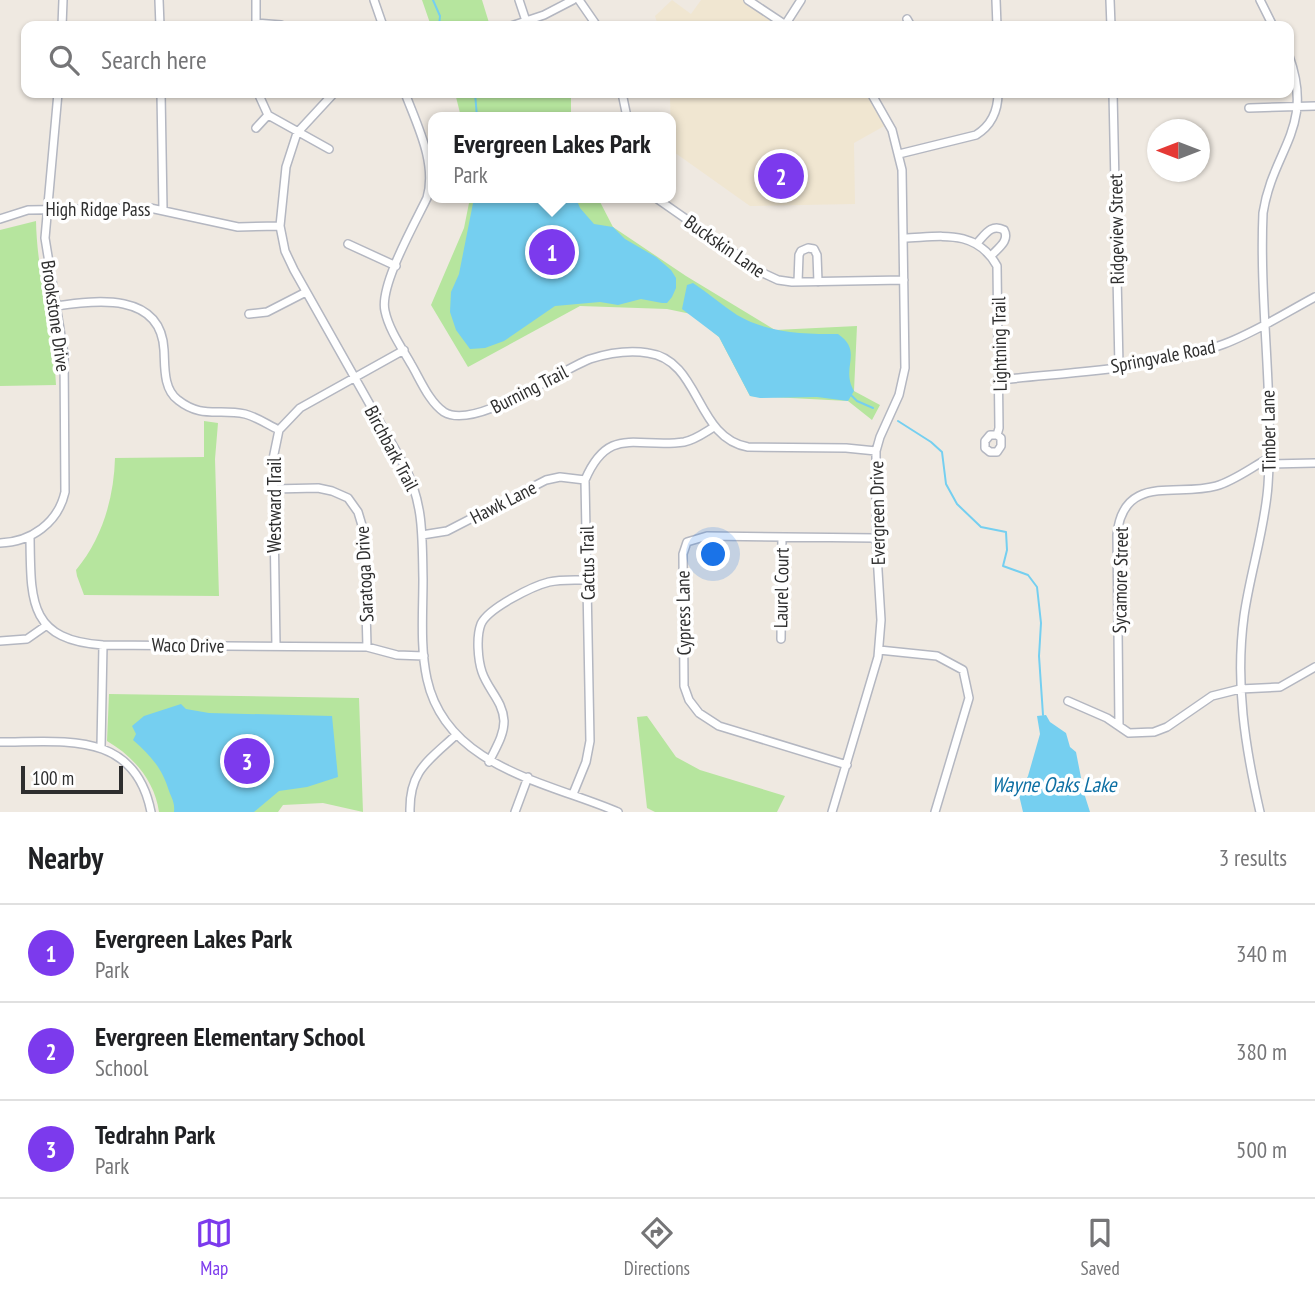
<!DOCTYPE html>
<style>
body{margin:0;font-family:"PT Sans Narrow",sans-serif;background:#f2f2f2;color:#202124}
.compass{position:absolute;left:1147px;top:119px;width:63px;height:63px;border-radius:50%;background:#fff;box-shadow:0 2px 5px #0004;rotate:270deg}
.scale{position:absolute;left:21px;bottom:18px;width:102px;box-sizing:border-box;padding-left:7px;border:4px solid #2e2e2e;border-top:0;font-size:19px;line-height:24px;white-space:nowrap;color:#2e2e2e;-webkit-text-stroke:5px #fff;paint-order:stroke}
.you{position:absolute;left:714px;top:555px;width:24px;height:24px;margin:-18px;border:5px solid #fff;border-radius:50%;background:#1a73e8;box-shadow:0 0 0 10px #1a73e833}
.badge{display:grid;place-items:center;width:46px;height:46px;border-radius:50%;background:#7c3aed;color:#fff;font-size:23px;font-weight:700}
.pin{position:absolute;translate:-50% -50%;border:4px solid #fff;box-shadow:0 2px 7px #0006}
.popup{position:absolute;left:428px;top:112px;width:248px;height:91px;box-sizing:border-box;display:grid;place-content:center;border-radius:14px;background:#fff;filter:drop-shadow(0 2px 5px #0005);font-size:23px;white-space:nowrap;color:#757577}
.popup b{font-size:26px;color:#202124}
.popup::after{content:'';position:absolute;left:50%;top:100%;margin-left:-14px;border:14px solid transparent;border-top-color:#fff}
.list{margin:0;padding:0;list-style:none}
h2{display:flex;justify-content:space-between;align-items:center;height:91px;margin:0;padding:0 28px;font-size:30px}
h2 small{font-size:23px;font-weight:400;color:#757577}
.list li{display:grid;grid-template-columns:46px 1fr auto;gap:21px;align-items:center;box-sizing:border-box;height:98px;padding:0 28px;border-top:2px solid #e0e0e0}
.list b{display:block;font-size:26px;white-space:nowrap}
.list p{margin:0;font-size:23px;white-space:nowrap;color:#757577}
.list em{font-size:23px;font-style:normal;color:#757577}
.icon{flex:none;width:38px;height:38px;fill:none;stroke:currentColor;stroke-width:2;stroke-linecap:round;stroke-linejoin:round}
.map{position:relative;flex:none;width:1315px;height:812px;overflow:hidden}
.search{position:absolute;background:#fff;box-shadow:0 2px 5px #0004;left:21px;right:21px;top:21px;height:77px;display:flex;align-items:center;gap:18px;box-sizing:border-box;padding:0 24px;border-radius:14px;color:#757577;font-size:26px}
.sheet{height:385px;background:#fff}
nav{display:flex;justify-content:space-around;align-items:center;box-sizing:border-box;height:98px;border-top:2px solid #e0e0e0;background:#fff;font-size:19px;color:#757577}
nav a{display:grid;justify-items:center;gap:4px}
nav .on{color:#7c3aed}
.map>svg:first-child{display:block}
</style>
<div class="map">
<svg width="1315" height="812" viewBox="0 0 1315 812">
<rect width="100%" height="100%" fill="#efe9e1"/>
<path fill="#f0e6d1" d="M 672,0 L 691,14 L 701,0 L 744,0 L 781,26 L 658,26 L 655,16 Z
M 670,93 L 868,93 L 886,125 L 854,143 L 855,204 L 750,206 L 671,150 Z"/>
<path fill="#b6e59e" d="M 422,0 L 482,0 L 490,26 L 431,26 Z
M 455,93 L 571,93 L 571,117 L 461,117 Z
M 470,198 L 598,198 L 613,227 L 686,276 L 775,330 L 857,326 L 854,391 L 880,405 L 872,420 L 848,401 L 750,396 L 719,337 L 691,314 L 667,309 L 580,306 L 468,367 L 431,305 L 464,228 Z
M 36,221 C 37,276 54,329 56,385 L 0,386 L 0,230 Z
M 204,421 L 218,423 L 215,459 L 219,596 L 84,595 L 77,576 L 76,570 C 102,539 114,498 115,458 L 204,457 Z
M 109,694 L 359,698 L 363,812 L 323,803 L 283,805 L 278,812 L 159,812 C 155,781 133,756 107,741 Z
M 647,716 L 676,757 L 700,770 L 785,796 L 777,812 L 655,812 L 647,808 L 637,717 Z"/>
<path fill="#75cff0" d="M 474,198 L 576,198 L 580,208 L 594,224 L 613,227 L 625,239 L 656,257 L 671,270 L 676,278 L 676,288 L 672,297 L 667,303 L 662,303 L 641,299 L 618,305 L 600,302 L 555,306 L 504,341 L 485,348 L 470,349 L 456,330 L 450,312 L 451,292 L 459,274 Z
M 693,283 C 708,293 722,305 737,315 C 768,333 803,334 838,334 C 864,352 840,367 854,391 L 848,401 L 817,397 L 760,398 L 750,396 L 719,337 L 682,309 L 687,285 Z
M 181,704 L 186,709 L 209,713 L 332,716 L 338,777 L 307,787 L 279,791 L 254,812 L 174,812 C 175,803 172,799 169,791 C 162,768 151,756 133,740 L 136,734 L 132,726 L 144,716 Z
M 1046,715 L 1050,722 L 1066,733 L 1070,747 L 1076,752 L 1084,793 L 1090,812 L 1023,812 L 1019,795 L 1028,776 L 1040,734 L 1037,716 Z"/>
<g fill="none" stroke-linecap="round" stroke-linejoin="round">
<path stroke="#75cff0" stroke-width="2" d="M 433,0 L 440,16 L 439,26
M 475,93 L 477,117
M 851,395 L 857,401 L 873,408
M 898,421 L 931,442 L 942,452 L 946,484 L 957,504 L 981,527 L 1006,532 L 1007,550 L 1003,566 L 1028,575 L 1037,587 L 1041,623 L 1039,656 L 1043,715"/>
<g stroke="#b4b7c1" stroke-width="10">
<path id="minor" d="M 159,0 L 160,26
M 256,0 L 256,26
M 374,0 L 383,26
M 519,0 L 526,21
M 579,0 L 597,26
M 748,0 L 787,26
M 996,0 L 997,26
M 1110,0 L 1111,26
M 1260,0 L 1273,26
M 907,19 L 911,26
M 256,23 L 281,25
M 785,25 L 801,0
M 62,26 L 63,0
M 511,26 L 544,15 L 573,0
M 161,93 L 163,209
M 334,93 L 297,133 L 286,167 L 280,226 L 285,251 L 294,270 L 404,465 C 424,504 422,536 423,579 C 423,612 420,647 427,679 C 446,767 547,782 618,812
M 405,93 C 417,125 437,163 427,198 C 415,223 379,286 385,311 C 389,330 402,348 411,364 C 420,379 429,402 444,412 C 475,431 558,371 590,359 C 609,353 629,350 648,353 C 701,360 695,438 748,447 L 846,448 L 876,451
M 622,93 L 627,117
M 1113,93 L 1119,366
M 1249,108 L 1315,106
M 268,115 L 329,149
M 256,128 L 268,115 L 258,93
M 899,154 L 976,135 C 992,125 998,111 998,93
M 656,198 L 765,274 L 778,280 L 792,282 L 904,280
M 0,219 L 28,210 L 150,208 L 238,227 L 280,226
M 904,238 C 940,237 976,228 997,266 L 999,428 L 997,435 L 990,435 L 985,441 L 985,448 L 990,452 L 997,452 L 1001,446 L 1001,438 L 997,435
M 977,243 C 985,235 991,223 1004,230 C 1010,241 998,248 991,256
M 348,244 L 396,266
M 798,282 L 799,255 L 801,251 L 808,248 L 814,249 L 817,255 L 818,282
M 56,306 C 96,300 161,292 164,350 C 165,366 163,389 178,400 C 202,419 219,408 245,414 C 257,417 268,425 279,430
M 249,314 L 267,312 L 306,292
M 1000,380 C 1071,372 1157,369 1224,344 C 1256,332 1285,313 1315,297
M 1269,464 L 1315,463
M 273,489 L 318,488 L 332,491 L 348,498 L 358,512 L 364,532 L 367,647
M 422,535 L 447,531 L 546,480 L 560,477 L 585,480
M 30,538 C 31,600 28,640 103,645 L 367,647 L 397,655 L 424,656
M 0,543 C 31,542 58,523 65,492 L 64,354 L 45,238 L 58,93
M 781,639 L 782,537
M 0,641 L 27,639 L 47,625
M 276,646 L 273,459 L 279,430 L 300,408 L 404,350
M 879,650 L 937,656 L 963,670 L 969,698 L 935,812
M 1068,701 L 1107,718 L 1129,733 L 1154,732 L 1167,727 L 1212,696 L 1240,689 L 1280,687 L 1315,667
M 1119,726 L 1117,535 C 1123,473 1177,497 1216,486 C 1234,481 1252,467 1269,458
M 0,742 C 64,742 135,730 151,812
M 101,746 L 103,645
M 489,762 C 495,749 504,736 504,721 C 503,701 488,690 482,672 C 478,660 476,637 481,624 C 488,608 533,586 549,582 C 561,579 575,580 587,580
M 847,765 L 719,726 L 699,713 L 689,700 L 684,686 L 683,554 L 687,542 L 707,536 L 876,538
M 573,794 L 586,762 L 590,741 L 585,480 C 609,424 637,449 684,442 C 695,440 704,433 714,427
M 410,812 C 409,771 428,761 456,735
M 515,812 L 528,777
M 832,812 L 878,657 L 881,620 L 876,538 L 876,451 L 880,437 L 899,395 L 905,368 L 902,170 L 892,130 L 871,93
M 1260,812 C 1245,747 1235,683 1244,616 C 1250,573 1265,529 1268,485 C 1274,395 1259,303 1263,213 C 1273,149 1315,128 1289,56"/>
</g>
<use href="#minor" stroke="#fff" stroke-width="7"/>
</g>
<g text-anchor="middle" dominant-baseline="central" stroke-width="7" stroke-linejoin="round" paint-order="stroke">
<g font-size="19" fill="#2e2e2e" stroke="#fff">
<text x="98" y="209">High Ridge Pass</text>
<text transform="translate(1116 229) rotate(-91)">Ridgeview Street</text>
<text transform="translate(725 246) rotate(35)">Buckskin Lane</text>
<text transform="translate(56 316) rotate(82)">Brookstone Drive</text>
<text transform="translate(999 344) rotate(-91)">Lightning Trail</text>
<text transform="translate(1163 356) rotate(-11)">Springvale Road</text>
<text transform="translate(529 389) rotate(-27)">Burning Trail</text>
<text transform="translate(1268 431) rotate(-91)">Timber Lane</text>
<text transform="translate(392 448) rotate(62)">Birchbark Trail</text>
<text transform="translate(503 502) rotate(-27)">Hawk Lane</text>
<text transform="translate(274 505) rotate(-90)">Westward Trail</text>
<text transform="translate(877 513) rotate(-91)">Evergreen Drive</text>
<text transform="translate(587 563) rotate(-91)">Cactus Trail</text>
<text transform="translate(364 574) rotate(-93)">Saratoga Drive</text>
<text transform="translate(1120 580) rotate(-89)">Sycamore Street</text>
<text transform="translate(781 588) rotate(-89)">Laurel Court</text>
<text transform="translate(683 613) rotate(-91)">Cypress Lane</text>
<text transform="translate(188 645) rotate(1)">Waco Drive</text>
</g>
<g font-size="21" font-style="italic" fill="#0d6fa3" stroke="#fff">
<text x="1054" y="784">Wayne Oaks Lake</text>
</g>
</g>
</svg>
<svg class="compass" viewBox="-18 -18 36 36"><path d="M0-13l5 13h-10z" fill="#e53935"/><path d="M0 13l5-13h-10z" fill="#757577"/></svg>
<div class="scale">100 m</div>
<div class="you"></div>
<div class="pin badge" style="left:552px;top:252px">1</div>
<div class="popup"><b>Evergreen Lakes Park</b>Park</div>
<div class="pin badge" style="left:781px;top:176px">2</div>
<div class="pin badge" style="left:247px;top:761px">3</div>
<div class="search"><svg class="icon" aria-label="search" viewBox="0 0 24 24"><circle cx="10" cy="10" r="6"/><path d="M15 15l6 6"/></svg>Search here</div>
</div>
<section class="sheet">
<h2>Nearby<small>3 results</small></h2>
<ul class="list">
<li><span class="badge">1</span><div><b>Evergreen Lakes Park</b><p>Park</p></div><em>340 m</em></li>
<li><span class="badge">2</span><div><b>Evergreen Elementary School</b><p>School</p></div><em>380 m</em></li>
<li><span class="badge">3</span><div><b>Tedrahn Park</b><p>Park</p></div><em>500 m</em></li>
</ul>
</section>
<nav>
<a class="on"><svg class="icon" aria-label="map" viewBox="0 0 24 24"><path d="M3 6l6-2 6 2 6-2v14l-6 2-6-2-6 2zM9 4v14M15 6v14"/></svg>Map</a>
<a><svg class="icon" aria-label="directions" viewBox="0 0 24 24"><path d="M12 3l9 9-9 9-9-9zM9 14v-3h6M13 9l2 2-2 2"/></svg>Directions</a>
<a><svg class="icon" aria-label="saved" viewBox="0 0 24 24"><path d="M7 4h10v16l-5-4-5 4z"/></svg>Saved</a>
</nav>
